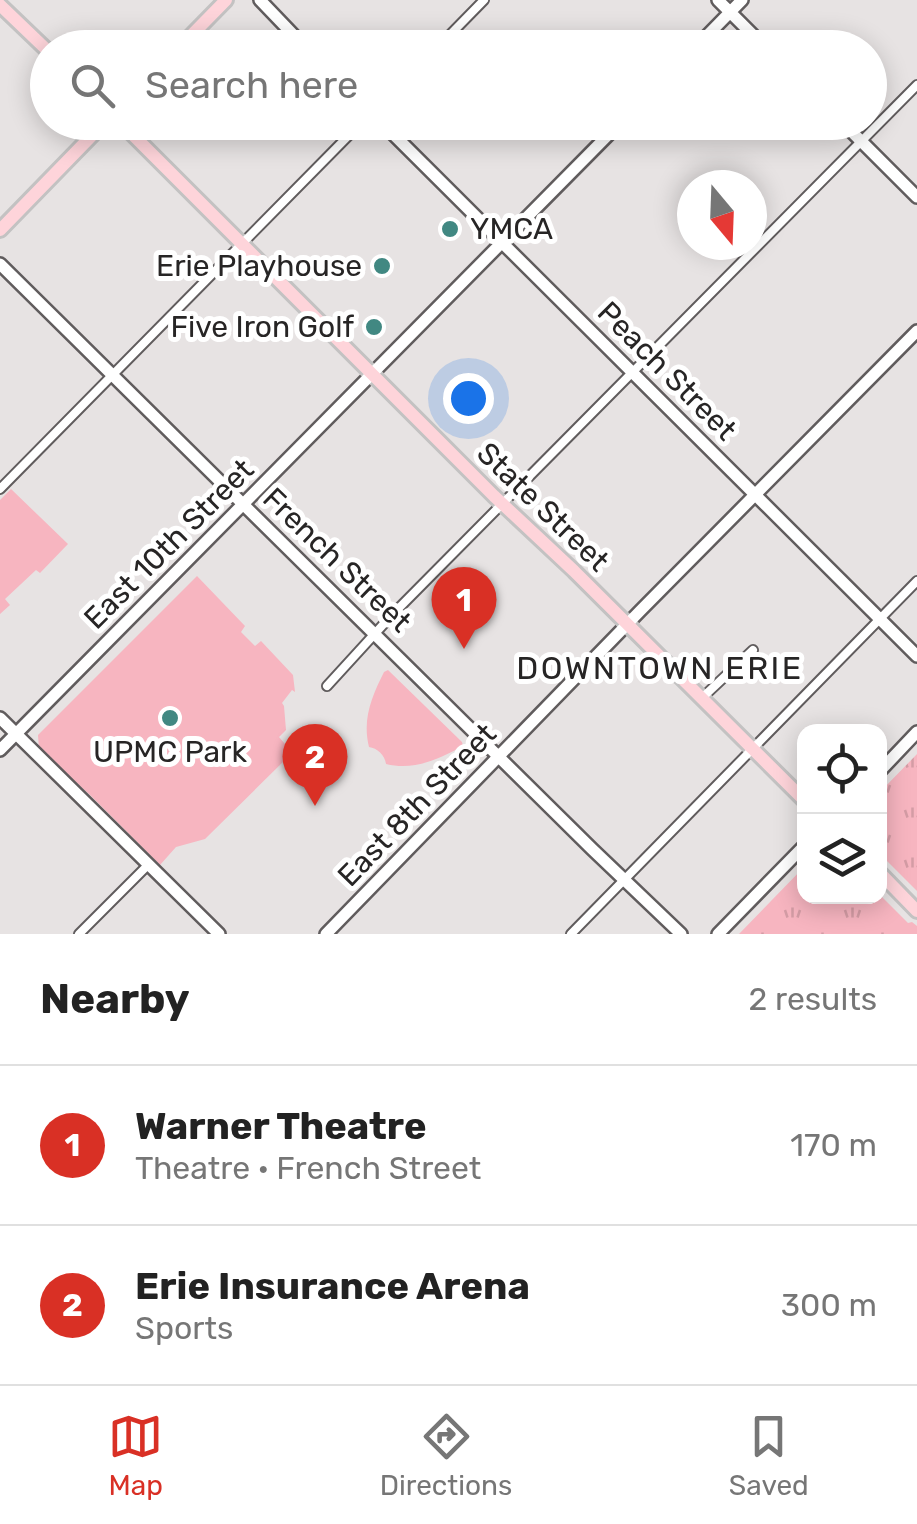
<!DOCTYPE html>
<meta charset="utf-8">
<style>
body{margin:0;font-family:Rubik,sans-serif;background:#f6f6f6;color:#222}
.controls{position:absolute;right:30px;bottom:30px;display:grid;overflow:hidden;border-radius:20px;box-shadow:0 5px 25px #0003}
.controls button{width:90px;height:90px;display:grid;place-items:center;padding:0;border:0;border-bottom:2px solid #e0e0e0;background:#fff;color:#222;font:50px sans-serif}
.compass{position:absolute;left:677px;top:170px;width:90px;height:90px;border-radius:50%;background:#fff;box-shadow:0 5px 25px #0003;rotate:161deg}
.you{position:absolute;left:468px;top:398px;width:35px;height:35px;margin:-25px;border:8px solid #fff;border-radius:50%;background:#1a73e8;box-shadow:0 0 0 15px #1a73e833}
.badge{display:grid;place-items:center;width:65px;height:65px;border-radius:50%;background:#d93025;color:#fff;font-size:32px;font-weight:700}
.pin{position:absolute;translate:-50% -82px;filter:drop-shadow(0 2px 5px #0008)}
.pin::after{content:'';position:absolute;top:52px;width:35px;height:30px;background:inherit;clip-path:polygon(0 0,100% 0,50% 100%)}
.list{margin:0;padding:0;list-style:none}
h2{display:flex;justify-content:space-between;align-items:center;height:130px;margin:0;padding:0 40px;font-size:42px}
h2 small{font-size:32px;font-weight:400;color:#767676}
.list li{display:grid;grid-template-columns:65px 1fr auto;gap:30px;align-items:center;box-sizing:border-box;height:160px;padding:0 40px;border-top:2px solid #e0e0e0}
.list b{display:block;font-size:38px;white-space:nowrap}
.list p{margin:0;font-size:32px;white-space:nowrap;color:#767676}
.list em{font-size:32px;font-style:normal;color:#767676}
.icon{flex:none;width:55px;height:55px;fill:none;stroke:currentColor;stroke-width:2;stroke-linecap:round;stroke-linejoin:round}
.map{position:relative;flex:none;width:917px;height:934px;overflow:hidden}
.search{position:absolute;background:#fff;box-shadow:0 5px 25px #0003;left:30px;right:30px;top:30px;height:110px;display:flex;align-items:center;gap:25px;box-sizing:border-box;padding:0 35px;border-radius:55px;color:#767676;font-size:38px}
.sheet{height:450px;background:#fff}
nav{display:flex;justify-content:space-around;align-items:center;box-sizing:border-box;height:140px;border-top:2px solid #e0e0e0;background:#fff;font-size:28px;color:#767676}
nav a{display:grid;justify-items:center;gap:5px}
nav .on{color:#d93025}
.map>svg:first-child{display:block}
</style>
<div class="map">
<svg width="917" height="934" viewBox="0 0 917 934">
<defs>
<pattern id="park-tufts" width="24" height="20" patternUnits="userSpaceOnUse" patternTransform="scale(2.5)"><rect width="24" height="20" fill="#f7b5c0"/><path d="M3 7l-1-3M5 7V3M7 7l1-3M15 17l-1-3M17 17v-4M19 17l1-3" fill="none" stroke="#d49ca5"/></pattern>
</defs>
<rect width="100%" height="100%" fill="#e7e3e3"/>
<path fill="#f7b5c0" d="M 11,489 L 68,544 L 40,573 L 36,570 L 5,599 L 10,605 L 0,614 L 0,500 Z
M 197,576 L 245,626 L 241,632 L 255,646 L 261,641 L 293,675 L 295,692 L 292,690 L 282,703 L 284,706 L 286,730 L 279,737 L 290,750 L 284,756 L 286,759 L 205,839 L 176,847 L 160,865 L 90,795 L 39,749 L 38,735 Z
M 388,670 L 462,742 L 463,746 C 439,759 414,771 386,764 C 385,755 377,748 369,747 C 362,719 372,696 384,672 Z"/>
<path fill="url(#park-tufts)" d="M 917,754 L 917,891 L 880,854 L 880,792 Z
M 804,867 L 804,896 L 880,896 L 880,895 L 908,923 L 912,922 L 917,926 L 917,934 L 739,934 Z"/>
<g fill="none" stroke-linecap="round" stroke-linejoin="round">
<g stroke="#605c5d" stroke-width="12">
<path id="street" d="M 437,48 L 484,0
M 0,489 L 362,122
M 327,686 L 391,616 L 917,85
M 703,697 L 753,650
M 79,934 L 149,864
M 571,934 L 917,581"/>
</g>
<g stroke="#605c5d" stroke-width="16">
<path id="secondary" d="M 260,0 L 306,48
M 718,0 L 766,48
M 695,48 L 742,0
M 381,122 L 917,656
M 842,122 L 917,197
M 0,264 L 592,849 L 681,934
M 0,718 L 219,934
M 0,750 L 621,122
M 880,771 L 917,732
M 326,934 L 640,611 L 917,331
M 718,934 L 804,846"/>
</g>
<g stroke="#c3c2c2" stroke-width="18">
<path id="primary" d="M 0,5 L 48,51
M 179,48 L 226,0
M 120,122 L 494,496 L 574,571 L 804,800
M 0,230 L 105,122
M 880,873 L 917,911"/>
</g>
<use href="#street" stroke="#fff" stroke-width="8"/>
<use href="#secondary" stroke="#fff" stroke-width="11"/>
<use href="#primary" stroke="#fed4da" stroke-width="12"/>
</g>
<g fill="#418882" stroke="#fff" stroke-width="4">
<circle cx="450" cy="229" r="10"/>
<circle cx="382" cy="266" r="10"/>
<circle cx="374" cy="327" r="10"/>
<circle cx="170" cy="718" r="10"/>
</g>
<g text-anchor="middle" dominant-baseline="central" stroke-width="10" stroke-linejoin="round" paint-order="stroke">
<g font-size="30" fill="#272525" stroke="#fff" text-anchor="end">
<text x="470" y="229" text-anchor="start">YMCA</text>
<text x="362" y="266">Erie Playhouse</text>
<text x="354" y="327">Five Iron Golf</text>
<text x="170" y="752" text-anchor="middle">UPMC Park</text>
</g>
<g font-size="30" fill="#272525" stroke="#fff">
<text transform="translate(667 371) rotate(45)">Peach Street</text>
<text transform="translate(543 507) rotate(44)">State Street</text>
<text transform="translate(169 544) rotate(-45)">East 10th Street</text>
<text transform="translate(337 560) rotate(44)">French Street</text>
<text transform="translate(417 805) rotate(-46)">East 8th Street</text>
</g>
<g font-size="32" letter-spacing="2.5" fill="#272525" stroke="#fff">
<text x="660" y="668">DOWNTOWN ERIE</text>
</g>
</g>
</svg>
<div class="controls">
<button><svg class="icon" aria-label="locate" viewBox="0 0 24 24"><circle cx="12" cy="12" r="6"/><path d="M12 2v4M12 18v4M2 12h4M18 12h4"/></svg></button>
<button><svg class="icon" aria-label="layers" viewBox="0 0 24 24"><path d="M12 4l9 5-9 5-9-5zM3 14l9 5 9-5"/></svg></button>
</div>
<svg class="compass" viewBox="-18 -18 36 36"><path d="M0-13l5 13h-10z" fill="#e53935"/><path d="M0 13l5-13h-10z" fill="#767676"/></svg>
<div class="you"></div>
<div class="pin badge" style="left:464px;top:649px">1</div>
<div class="pin badge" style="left:315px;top:806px">2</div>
<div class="search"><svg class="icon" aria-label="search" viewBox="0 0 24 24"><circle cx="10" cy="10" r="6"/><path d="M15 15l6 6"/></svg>Search here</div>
</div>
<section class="sheet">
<h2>Nearby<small>2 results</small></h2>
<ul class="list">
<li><span class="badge">1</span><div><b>Warner Theatre</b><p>Theatre · French Street</p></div><em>170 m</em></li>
<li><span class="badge">2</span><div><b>Erie Insurance Arena</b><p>Sports</p></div><em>300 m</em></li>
</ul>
</section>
<nav>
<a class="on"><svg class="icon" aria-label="map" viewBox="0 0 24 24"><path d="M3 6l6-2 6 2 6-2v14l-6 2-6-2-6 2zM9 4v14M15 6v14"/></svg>Map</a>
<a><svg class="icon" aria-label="directions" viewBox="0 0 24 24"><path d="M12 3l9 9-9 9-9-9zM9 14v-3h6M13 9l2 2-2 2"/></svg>Directions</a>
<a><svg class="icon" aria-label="saved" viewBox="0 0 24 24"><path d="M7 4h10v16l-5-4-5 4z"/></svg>Saved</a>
</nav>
